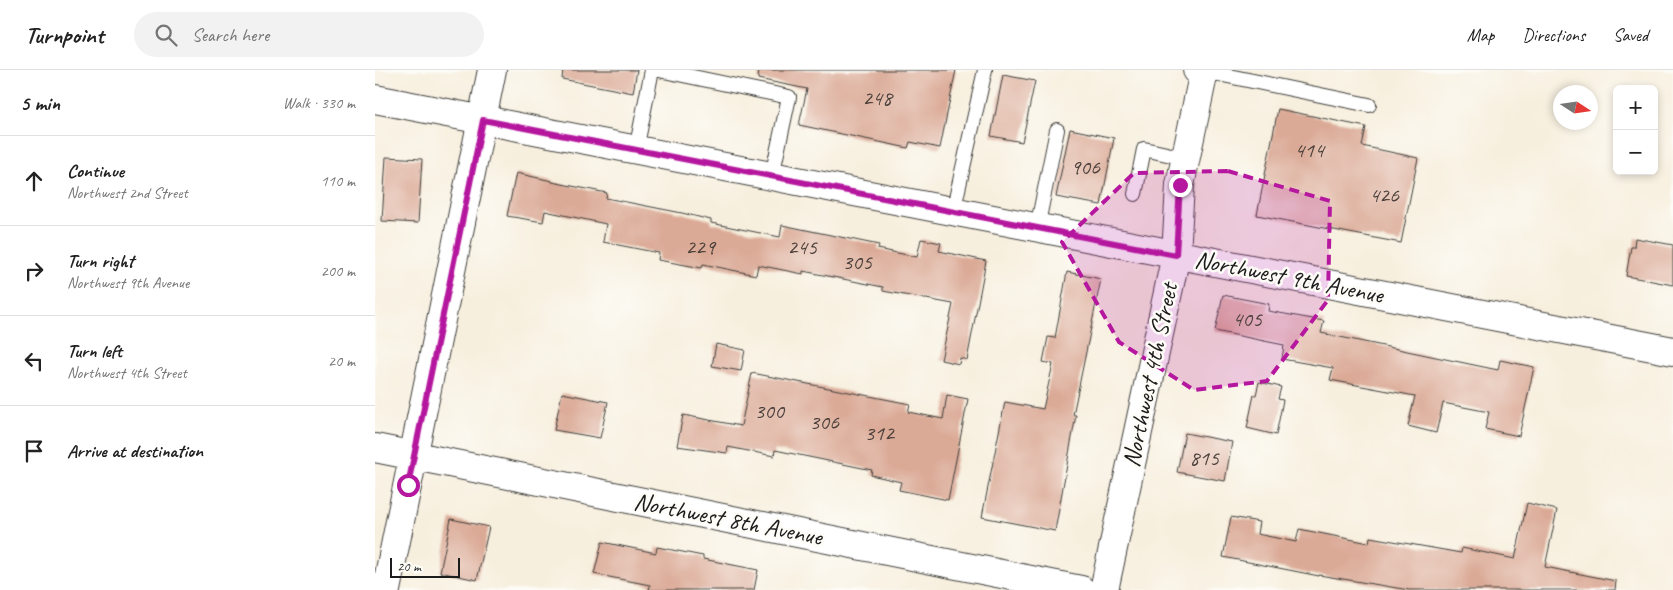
<!DOCTYPE html>
<meta charset="utf-8">
<style>
body{margin:0;font-family:Caveat,sans-serif;background:#f2f2f2;color:#222}
.controls{position:absolute;right:15px;top:15px;display:grid;overflow:hidden;border-radius:8px;box-shadow:0 2px 8px #0003}
.controls button{width:45px;height:45px;display:grid;place-items:center;padding:0;border:0;border-bottom:1px solid #e0e0e0;background:#fff;color:#222;font:25px sans-serif}
.compass{position:absolute;left:1178px;top:15px;width:45px;height:45px;border-radius:50%;background:#fff;box-shadow:0 2px 8px #0003;rotate:102deg}
.scale{position:absolute;left:15px;bottom:12px;width:70px;box-sizing:border-box;padding-left:5px;border:2px solid #1c1c1c;border-top:0;font-size:14px;line-height:18px;white-space:nowrap;color:#1c1c1c;-webkit-text-stroke:4px #fdfcf7;paint-order:stroke}
.stop{position:absolute;width:15px;height:15px;margin:-11px;border:4px solid #b5179e;border-radius:50%;background:#fff}
.stop.end{background:#b5179e;border-color:#fff;box-shadow:0 1px 5px #0008}
.list{margin:0;padding:0;list-style:none}
h2{display:flex;justify-content:space-between;align-items:center;height:65px;margin:0;padding:0 20px;font-size:21px}
h2 small{font-size:16px;font-weight:400;color:#767676}
.list li{display:grid;grid-template-columns:32px 1fr auto;gap:15px;align-items:center;box-sizing:border-box;height:90px;padding:0 20px;border-top:1px solid #e0e0e0}
.list b{display:block;font-size:19px;white-space:nowrap}
.list p{margin:0;font-size:16px;white-space:nowrap;color:#767676}
.list em{font-size:16px;font-style:normal;color:#767676}
.icon{flex:none;width:28px;height:28px;fill:none;stroke:currentColor;stroke-width:2;stroke-linecap:round;stroke-linejoin:round}
.map{position:relative;flex:none;width:1298px;height:520px;overflow:hidden}
header{display:flex;align-items:center;gap:30px;box-sizing:border-box;height:70px;padding:0 25px;background:#fff;border-bottom:1px solid #e0e0e0}
header strong{font-size:24px}
nav{display:flex;gap:28px;margin-inline-start:auto;font-size:18px}
.search{width:350px;height:45px;background:#f2f2f2;display:flex;align-items:center;gap:12px;box-sizing:border-box;padding:0 18px;border-radius:28px;color:#767676;font-size:19px}
main{display:flex}
aside{flex:1;background:#fff}
.map>svg:first-child{display:block}
</style>
<header>
<strong>Turnpoint</strong>
<div class="search"><svg class="icon" aria-label="search" viewBox="0 0 24 24"><circle cx="10" cy="10" r="6"/><path d="M15 15l6 6"/></svg>Search here</div>
<nav><a>Map</a><a>Directions</a><a>Saved</a></nav>
</header>
<main>
<aside>
<h2>5 min<small>Walk · 330 m</small></h2>
<ul class="list">
<li><svg class="icon" aria-label="ahead" viewBox="0 0 24 24"><path d="M12 20V5M6 11l6-6 6 6"/></svg><div><b>Continue</b><p>Northwest 2nd Street</p></div><em>110 m</em></li>
<li><svg class="icon" aria-label="right" viewBox="0 0 24 24"><path d="M7 20v-9h11M14 6l5 5-5 5"/></svg><div><b>Turn right</b><p>Northwest 9th Avenue</p></div><em>200 m</em></li>
<li><svg class="icon" aria-label="left" viewBox="0 0 24 24"><path d="M17 20v-9H6M10 6l-5 5 5 5"/></svg><div><b>Turn left</b><p>Northwest 4th Street</p></div><em>20 m</em></li>
<li><svg class="icon" aria-label="arrive" viewBox="0 0 24 24"><path d="M6 21V4h12l-3 4 3 4H6"/></svg><div><b>Arrive at destination</b></div></li>
</ul>
</aside>
<div class="map">
<svg width="1298" height="520" viewBox="0 0 1298 520">
<rect width="100%" height="100%" fill="#fdfcf7"/>
<filter id="ink" filterUnits="userSpaceOnUse"><feTurbulence type="fractalNoise" baseFrequency=".02" numOctaves="2"/><feDisplacementMap in="SourceGraphic" scale="10" xChannelSelector="R" yChannelSelector="G"/><feConvolveMatrix kernelMatrix="1 2 1 2 8 2 1 2 1" color-interpolation-filters="sRGB"/></filter>
<filter id="wash" filterUnits="userSpaceOnUse"><feTurbulence type="fractalNoise" baseFrequency=".0096" numOctaves="4" result="noise"/><feDisplacementMap in="SourceGraphic" scale="20" xChannelSelector="R" yChannelSelector="G"/><feGaussianBlur stdDeviation="1.12" result="paint"/><feColorMatrix in="noise" values="0 0 0 0 0 0 0 0 0 0 0 0 0 0 0 0 0 1.4 0 .05"/><feComposite in="paint" operator="in"/></filter>
<g filter="url(#wash)">
<rect width="100%" height="100%" fill="#f7efde"/>
<g id="blocks">
<path fill="#dbaa97" d="M 188,0 L 262,0 L 258,23 L 187,9 Z
M 384,0 L 581,0 L 565,78 L 535,72 L 533,78 L 424,55 L 432,19 L 383,9 Z
M 628,5 L 660,11 L 647,72 L 616,66 Z
M 903,39 L 991,57 L 987,76 L 1043,88 L 1026,173 L 882,145 Z
M 695,59 L 739,68 L 726,135 L 681,127 Z
M 11,87 L 47,89 L 43,153 L 7,151 Z
M 141,103 L 177,111 L 177,112 L 232,123 L 231,128 L 307,143 L 336,150 L 336,153 L 405,167 L 407,155 L 504,175 L 503,179 L 542,187 L 546,169 L 566,173 L 564,181 L 611,191 L 592,290 L 585,288 L 584,294 L 566,290 L 578,234 L 508,221 L 508,217 L 428,201 L 428,204 L 383,195 L 381,205 L 328,194 L 327,198 L 283,190 L 284,183 L 228,172 L 231,154 L 170,141 L 168,152 L 132,146 Z
M 1260,168 L 1298,175 L 1298,215 L 1251,206 L 1256,177 L 1259,177 Z
M 692,202 L 726,209 L 698,345 L 701,345 L 680,461 L 607,447 L 630,332 L 668,339 L 678,294 L 668,292 L 673,267 L 680,268 Z
M 848,225 L 894,234 L 893,241 L 949,251 L 946,263 L 1123,300 L 1125,290 L 1159,297 L 1144,366 L 1110,359 L 1114,342 L 1068,333 L 1061,363 L 1033,356 L 1040,326 L 955,310 L 958,298 L 907,289 L 909,275 L 840,261 Z
M 341,274 L 370,280 L 366,301 L 337,296 Z
M 377,303 L 535,334 L 533,342 L 568,349 L 572,325 L 593,329 L 573,430 L 524,420 L 526,412 L 496,405 L 497,400 L 400,380 L 399,386 L 353,377 L 352,383 L 302,376 L 308,345 L 366,356 Z
M 884,312 L 906,317 L 903,329 L 908,330 L 901,365 L 872,358 L 879,325 L 881,325 Z
M 187,323 L 233,332 L 225,368 L 179,360 Z
M 810,363 L 857,372 L 850,411 L 802,402 Z
M 1152,433 L 1182,440 L 1170,497 L 1241,511 L 1240,520 L 1034,520 L 944,505 L 944,506 L 848,487 L 856,447 L 884,452 L 882,464 L 921,472 L 924,459 L 994,473 L 995,467 L 1086,483 L 1087,478 L 1140,489 Z
M 76,449 L 114,457 L 102,510 L 65,502 Z
M 227,472 L 281,483 L 282,477 L 328,486 L 328,489 L 383,500 L 379,520 L 274,520 L 275,515 L 219,504 Z"/>
</g>
</g>
<g filter="url(#ink)">
<use href="#blocks" fill-opacity="0" stroke="#3d3c39" stroke-width="1"/>
<g fill="none" stroke-linecap="round" stroke-linejoin="round">
<g stroke="#3d3c39" stroke-width="16">
<path id="lane" d="M 284,0 L 414,27 L 397,106
M 829,1 L 994,35
M 261,80 L 277,0
M 760,124 L 769,79 L 810,88
M 578,142 L 610,0
M 662,158 L 682,60"/>
</g>
<g stroke="#3d3c39" stroke-width="30">
<path id="street" d="M 0,29 L 1298,281
M 0,378 L 706,520
M 11,520 L 117,0
M 729,520 L 801,185 L 805,115 L 829,1 L 822,0"/>
</g>
<use href="#lane" stroke="#fff" stroke-width="14"/>
<use href="#street" stroke="#fff" stroke-width="28"/>
</g>
</g>
<g fill="none" stroke-linecap="round" stroke-linejoin="round" filter="url(#ink)">
<path stroke="#b5179e" stroke-width="6" d="M 33,415 L 108,50 L 801,185 L 805,115"/>
</g>
<path fill="#b5179e" fill-opacity="0.2" stroke="#b5179e" stroke-width="4" stroke-dasharray="10 6" stroke-linejoin="round" d="M 853,101 L 955,131 L 953,230 L 892,311 L 819,320 L 744,272 L 687,172 L 759,103 Z"/>
<g text-anchor="middle" dominant-baseline="central" stroke-width="5" stroke-linejoin="round" paint-order="stroke">
<g font-size="22" fill="#4c403b">
<text x="502" y="28">248</text>
<text x="934" y="80">414</text>
<text x="710" y="97">906</text>
<text x="1009" y="125">426</text>
<text x="325" y="177">229</text>
<text x="427" y="177">245</text>
<text x="482" y="192">305</text>
<text x="872" y="249">405</text>
<text x="394" y="341">300</text>
<text x="449" y="352">306</text>
<text x="504" y="363">312</text>
<text x="829" y="388">815</text>
</g>
<g font-size="25" fill="#1c1c1c" stroke="#fdfcf7">
<text transform="translate(914 207) rotate(11)">Northwest 9th Avenue</text>
<text transform="translate(775 305) rotate(-78)">Northwest 4th Street</text>
<text transform="translate(353 449) rotate(11)">Northwest 8th Avenue</text>
</g>
</g>
</svg>
<div class="controls">
<button>+</button>
<button>−</button>
</div>
<svg class="compass" viewBox="-18 -18 36 36"><path d="M0-13l5 13h-10z" fill="#e53935"/><path d="M0 13l5-13h-10z" fill="#767676"/></svg>
<div class="scale">20 m</div>
<div class="stop" style="left:33px;top:415px"></div>
<div class="stop end" style="left:805px;top:115px"></div>
</div>
</main>
